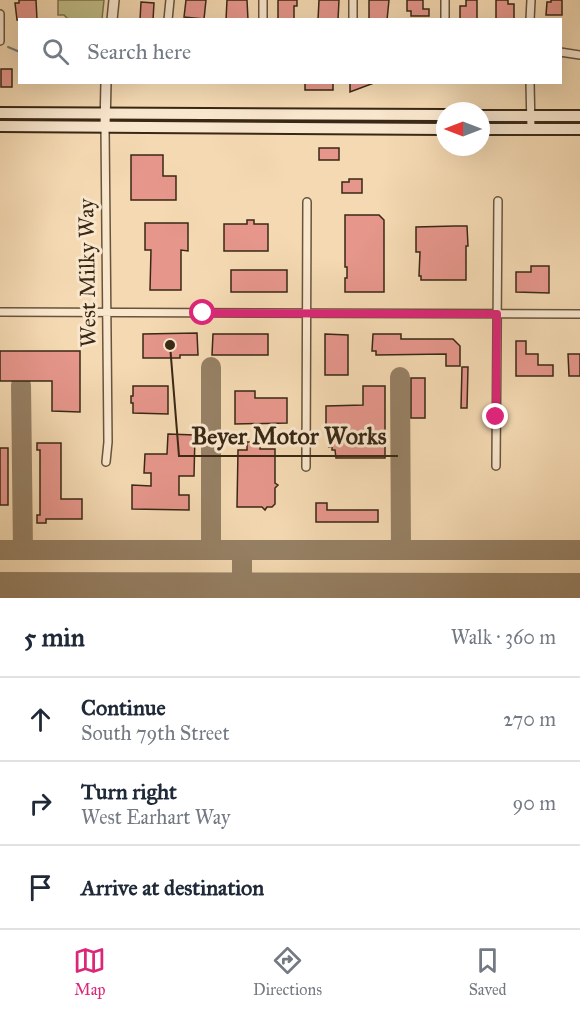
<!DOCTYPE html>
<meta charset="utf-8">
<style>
body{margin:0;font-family:"IM FELL Great Primer",serif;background:#f6f6f7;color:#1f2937}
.compass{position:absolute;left:436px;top:102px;width:54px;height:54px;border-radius:50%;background:#fff;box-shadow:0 6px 24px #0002;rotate:270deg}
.stop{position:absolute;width:18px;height:18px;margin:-14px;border:4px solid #db2777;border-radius:50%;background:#fff}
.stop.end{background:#db2777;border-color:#fff;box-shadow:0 2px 6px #0008}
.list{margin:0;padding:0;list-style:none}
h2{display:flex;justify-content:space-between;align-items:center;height:78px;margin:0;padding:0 24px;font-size:26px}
h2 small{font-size:20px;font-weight:400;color:#747a83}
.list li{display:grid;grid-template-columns:39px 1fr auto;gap:18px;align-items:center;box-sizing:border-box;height:84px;padding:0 24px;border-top:2px solid #e0e1e3}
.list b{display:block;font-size:22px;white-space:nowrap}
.list p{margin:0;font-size:20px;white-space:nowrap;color:#747a83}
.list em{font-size:20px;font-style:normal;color:#747a83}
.icon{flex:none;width:33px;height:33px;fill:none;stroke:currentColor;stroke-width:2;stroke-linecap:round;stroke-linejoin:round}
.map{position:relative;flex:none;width:580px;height:598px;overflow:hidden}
.search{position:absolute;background:#fff;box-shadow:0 6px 24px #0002;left:18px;right:18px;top:18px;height:66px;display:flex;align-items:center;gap:15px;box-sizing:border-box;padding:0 21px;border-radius:0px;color:#747a83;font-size:22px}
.sheet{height:330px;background:#fff}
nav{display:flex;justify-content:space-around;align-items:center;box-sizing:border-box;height:84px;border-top:2px solid #e0e1e3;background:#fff;font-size:16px;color:#747a83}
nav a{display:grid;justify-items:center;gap:3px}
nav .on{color:#db2777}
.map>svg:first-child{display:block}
</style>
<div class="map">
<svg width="580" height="598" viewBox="0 0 580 598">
<rect width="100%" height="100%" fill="#f4d9b2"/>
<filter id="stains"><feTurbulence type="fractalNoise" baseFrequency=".00333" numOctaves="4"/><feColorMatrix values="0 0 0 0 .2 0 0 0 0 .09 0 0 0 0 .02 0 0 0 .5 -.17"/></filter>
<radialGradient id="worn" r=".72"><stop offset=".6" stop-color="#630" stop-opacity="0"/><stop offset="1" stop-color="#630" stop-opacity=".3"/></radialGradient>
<path fill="#c1be88" stroke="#7d734e" stroke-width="1.5" d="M 58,0 L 104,0 L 102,19 L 68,19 L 64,15 L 58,15 Z"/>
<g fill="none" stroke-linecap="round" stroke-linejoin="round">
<path stroke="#787e77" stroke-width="2" d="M 8,47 L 20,52"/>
<path stroke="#968064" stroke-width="20" d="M 211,367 L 211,550
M 400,377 L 401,550
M 21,385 L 23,550
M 0,550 L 580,550
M 242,598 L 242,550"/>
<path stroke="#968064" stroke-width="50" d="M 0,597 L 580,598"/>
</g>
<path fill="#e6968b" stroke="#392815" stroke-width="1.5" d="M 19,0 L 36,0 L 37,20 L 17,20 L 15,3 L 19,3 Z
M 186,0 L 206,0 L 204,19 L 184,17 Z
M 227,0 L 247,0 L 248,20 L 226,20 Z
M 278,0 L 297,0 L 297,6 L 294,6 L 294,20 L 278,20 Z
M 319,0 L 339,0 L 338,20 L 318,20 Z
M 369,0 L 389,0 L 387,20 L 369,20 Z
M 407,0 L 423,0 L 423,9 L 429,9 L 429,16 L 411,16 L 411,11 L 407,11 Z
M 466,0 L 477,0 L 477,20 L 460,20 L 460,6 L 466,6 Z
M 496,0 L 508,0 L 508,4 L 514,4 L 514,20 L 496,20 Z
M 551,0 L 562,0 L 562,15 L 546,15 L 547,2 L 551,2 Z
M 141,2 L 154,3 L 153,20 L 140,20 Z
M 1,69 L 12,69 L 12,87 L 1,87 Z
M 305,82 L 333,82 L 333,90 L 305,90 Z
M 350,82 L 374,82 L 374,83 L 350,92 Z
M 319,148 L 339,148 L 339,160 L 319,160 Z
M 131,155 L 163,155 L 163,176 L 176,176 L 176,200 L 131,200 Z
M 349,179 L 362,179 L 362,193 L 342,193 L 342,182 L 349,182 Z
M 345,215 L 379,215 L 384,220 L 384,292 L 345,292 L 345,278 L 347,278 L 347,267 L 345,267 Z
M 247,220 L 254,220 L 254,224 L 268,224 L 268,251 L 224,251 L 224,224 L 247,224 Z
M 145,223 L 188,223 L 188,251 L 181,250 L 181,290 L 150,290 L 151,250 L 145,250 Z
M 455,226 L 467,226 L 468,246 L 466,246 L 466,280 L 421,280 L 421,276 L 419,276 L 420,252 L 416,252 L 416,227 Z
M 531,266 L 549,266 L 549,293 L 516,292 L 516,272 L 531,272 Z
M 231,270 L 287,270 L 287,292 L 231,292 Z
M 197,333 L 198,355 L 180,355 L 180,358 L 143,358 L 143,334 Z
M 213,334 L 268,334 L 268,355 L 212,355 Z
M 325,334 L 348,335 L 348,375 L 325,375 Z
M 373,334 L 401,334 L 401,339 L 453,339 L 460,346 L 460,366 L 446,366 L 446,354 L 376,355 L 376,351 L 372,351 Z
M 516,341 L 526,341 L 526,354 L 538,354 L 538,365 L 553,365 L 553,376 L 516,376 Z
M 0,351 L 80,351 L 80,412 L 52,411 L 52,381 L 0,381 Z
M 568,354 L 580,354 L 580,376 L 569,376 Z
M 462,367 L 468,367 L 467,408 L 461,408 Z
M 411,378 L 425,378 L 425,418 L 411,418 Z
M 133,386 L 168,386 L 168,414 L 133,413 L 133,403 L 131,403 L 131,396 L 133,396 Z
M 363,386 L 385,386 L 385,458 L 336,458 L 335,450 L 332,450 L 332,447 L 329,447 L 329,426 L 326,426 L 326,406 L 363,405 Z
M 235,391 L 255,391 L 255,398 L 287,398 L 287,423 L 235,424 Z
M 168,434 L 195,435 L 194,476 L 179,476 L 179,495 L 189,495 L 189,510 L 132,509 L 132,485 L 151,486 L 151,473 L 144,473 L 145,454 L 167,454 Z
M 247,442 L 260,442 L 260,449 L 275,449 L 275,483 L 278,485 L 275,488 L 275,504 L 272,507 L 267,507 L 265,510 L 262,507 L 237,507 L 238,450 L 247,450 Z
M 37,443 L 61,443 L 61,499 L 82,499 L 82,519 L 46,519 L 46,523 L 37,523 L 37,515 L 40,515 L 40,450 L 37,450 Z
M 0,448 L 8,448 L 8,505 L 0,505 Z
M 316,503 L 327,503 L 327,510 L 378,510 L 378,522 L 316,522 Z"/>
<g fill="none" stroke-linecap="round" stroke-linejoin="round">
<g stroke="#68543c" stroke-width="10">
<path id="minor" d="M 263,0 L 263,20
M 353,0 L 353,20
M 0,14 L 0,41
M 168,20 L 170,0
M 445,20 L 445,0
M 530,20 L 531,0
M 560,52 L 580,55
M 530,82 L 531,129
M 105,127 L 108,442 L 106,462
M 0,312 L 580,314
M 496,466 L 498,201
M 306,467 L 307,202"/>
</g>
<g stroke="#68543c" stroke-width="12">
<path id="tertiary" d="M 112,20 L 114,0
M 105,127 L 106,82"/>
</g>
<g stroke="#392815" stroke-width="14">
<path id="secondary" d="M 0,113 L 445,115
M 481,116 L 580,116
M 0,126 L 445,129
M 481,129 L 580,129"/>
</g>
<use href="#minor" stroke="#f8e6cd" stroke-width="7"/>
<use href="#tertiary" stroke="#f8e6cd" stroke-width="9"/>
<use href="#secondary" stroke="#f8e6cd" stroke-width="10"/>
</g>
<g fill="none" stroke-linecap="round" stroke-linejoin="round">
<path stroke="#db2777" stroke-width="8" d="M 203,313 L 497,314 L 496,417"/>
</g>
<g text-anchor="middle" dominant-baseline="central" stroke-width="6" stroke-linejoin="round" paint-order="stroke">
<g font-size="22" fill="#392815" stroke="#f8e6cd">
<text transform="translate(87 273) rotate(-91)">West Milky Way</text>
</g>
</g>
<path fill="none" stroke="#392815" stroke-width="2" d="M170 345L179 456H398"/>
<circle fill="#392815" stroke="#f8e6cd" stroke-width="2" cx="170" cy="345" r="6"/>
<g font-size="24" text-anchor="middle" font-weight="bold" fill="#392815" stroke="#f8e6cd" stroke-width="6" stroke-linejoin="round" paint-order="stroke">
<text x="289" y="444">Beyer Motor Works</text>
</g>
<rect width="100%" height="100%" filter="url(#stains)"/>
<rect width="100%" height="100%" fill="url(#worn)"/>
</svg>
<svg class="compass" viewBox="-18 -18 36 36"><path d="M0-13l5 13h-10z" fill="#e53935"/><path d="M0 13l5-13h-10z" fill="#747a83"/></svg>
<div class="stop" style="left:203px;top:313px"></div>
<div class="stop end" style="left:496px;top:417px"></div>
<div class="search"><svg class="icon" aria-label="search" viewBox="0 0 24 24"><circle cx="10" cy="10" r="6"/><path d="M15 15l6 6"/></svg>Search here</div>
</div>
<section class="sheet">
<h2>5 min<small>Walk · 360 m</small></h2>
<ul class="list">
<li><svg class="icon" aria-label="ahead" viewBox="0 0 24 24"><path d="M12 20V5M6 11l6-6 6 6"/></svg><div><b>Continue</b><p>South 79th Street</p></div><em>270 m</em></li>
<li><svg class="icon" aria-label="right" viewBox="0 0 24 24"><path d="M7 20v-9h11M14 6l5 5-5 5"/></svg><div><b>Turn right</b><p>West Earhart Way</p></div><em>90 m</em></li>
<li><svg class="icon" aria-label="arrive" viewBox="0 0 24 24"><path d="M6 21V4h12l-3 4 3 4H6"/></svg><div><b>Arrive at destination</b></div></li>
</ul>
</section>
<nav>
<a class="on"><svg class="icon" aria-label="map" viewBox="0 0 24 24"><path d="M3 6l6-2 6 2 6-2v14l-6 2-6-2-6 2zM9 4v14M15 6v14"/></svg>Map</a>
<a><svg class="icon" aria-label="directions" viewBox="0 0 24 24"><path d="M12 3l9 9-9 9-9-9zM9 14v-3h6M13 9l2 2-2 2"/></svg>Directions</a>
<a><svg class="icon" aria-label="saved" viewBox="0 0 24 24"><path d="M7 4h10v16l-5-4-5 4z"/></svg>Saved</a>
</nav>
